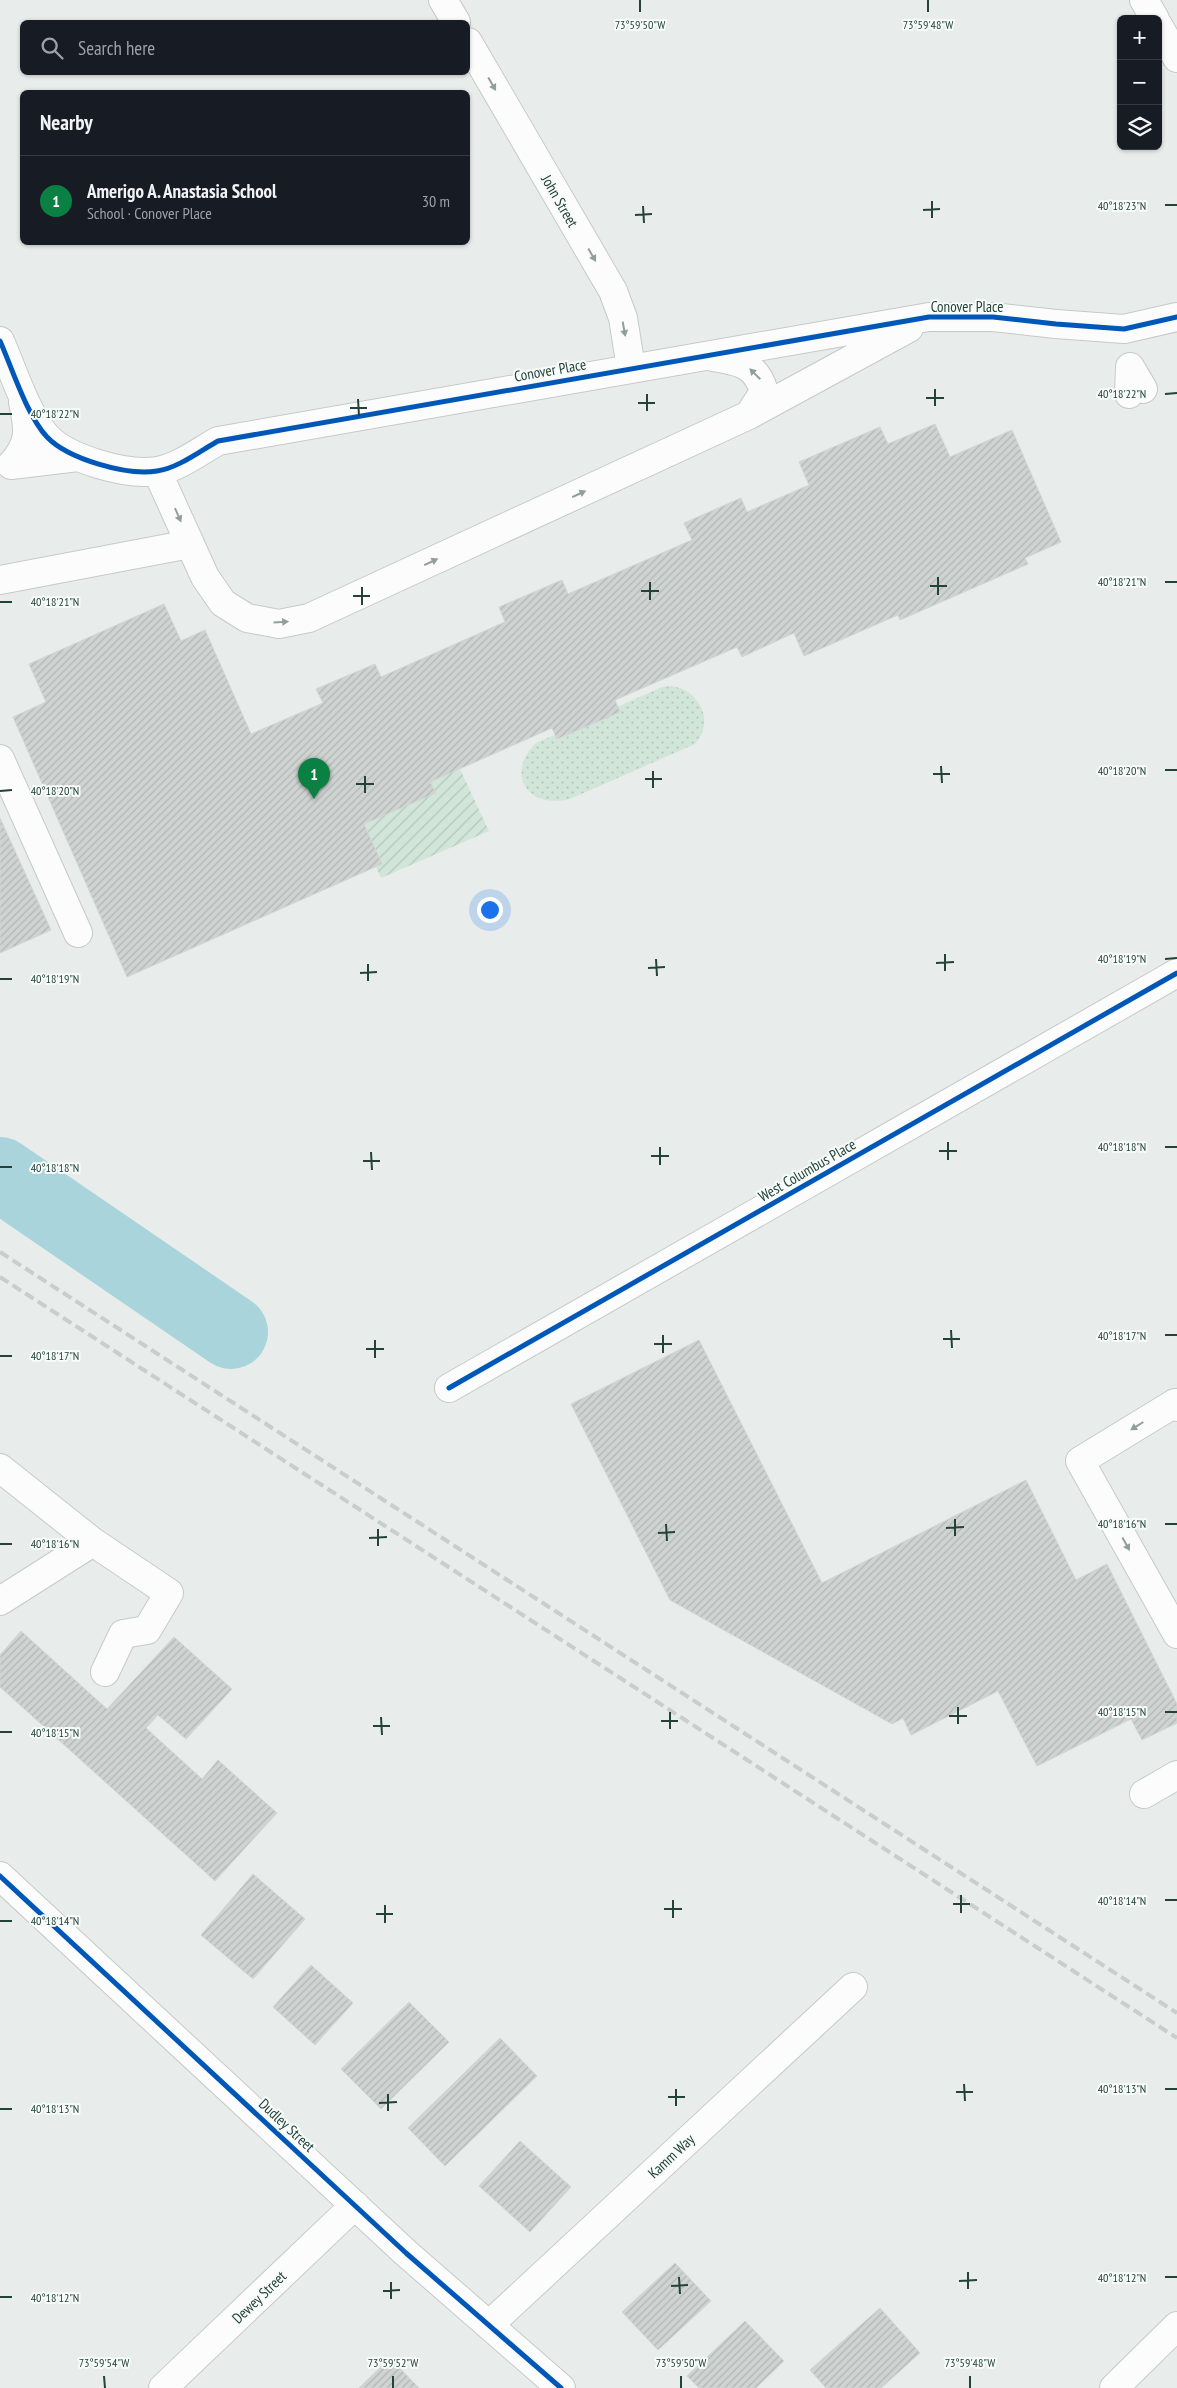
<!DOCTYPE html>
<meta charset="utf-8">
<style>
body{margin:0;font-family:"PT Sans Narrow",sans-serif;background:#20242c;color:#f1f3f6}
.controls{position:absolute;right:15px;top:15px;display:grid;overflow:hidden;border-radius:8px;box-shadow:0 1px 4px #0004}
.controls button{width:45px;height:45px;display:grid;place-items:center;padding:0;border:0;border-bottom:1px solid #363941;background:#171b24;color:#f1f3f6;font:25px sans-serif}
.you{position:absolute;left:489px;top:909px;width:18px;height:18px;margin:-12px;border:4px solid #fff;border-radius:50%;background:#1a73e8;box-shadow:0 0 0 8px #1a73e833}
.badge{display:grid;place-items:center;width:32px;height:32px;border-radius:50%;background:#0b8043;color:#fff;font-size:16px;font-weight:700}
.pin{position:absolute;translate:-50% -41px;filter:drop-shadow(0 1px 2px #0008)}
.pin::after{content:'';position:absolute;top:26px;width:18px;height:15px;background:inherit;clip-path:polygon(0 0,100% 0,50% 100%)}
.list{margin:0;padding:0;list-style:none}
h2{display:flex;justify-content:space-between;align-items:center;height:65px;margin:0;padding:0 20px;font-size:21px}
h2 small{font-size:16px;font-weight:400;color:#9ea1a6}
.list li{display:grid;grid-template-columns:32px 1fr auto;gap:15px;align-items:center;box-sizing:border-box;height:90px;padding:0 20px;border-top:1px solid #363941}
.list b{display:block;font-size:19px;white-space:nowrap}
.list p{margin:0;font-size:16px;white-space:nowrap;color:#9ea1a6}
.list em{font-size:16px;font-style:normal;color:#9ea1a6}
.icon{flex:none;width:28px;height:28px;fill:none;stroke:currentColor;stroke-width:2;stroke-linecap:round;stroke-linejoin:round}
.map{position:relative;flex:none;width:1177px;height:2388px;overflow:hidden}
.search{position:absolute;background:#171b24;box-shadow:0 1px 4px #0004;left:20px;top:20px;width:450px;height:55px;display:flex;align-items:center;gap:12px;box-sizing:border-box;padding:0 18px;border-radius:8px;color:#9ea1a6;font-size:19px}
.panel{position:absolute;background:#171b24;box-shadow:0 1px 4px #0004;left:20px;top:90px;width:450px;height:155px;border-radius:8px}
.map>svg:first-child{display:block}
</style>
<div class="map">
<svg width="1177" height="2388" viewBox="0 0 1177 2388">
<defs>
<pattern id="grass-dots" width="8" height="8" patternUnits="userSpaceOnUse" patternTransform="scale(1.25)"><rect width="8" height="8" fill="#d1e6d8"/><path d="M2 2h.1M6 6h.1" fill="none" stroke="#b3c6ba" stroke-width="1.8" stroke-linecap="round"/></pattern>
<pattern id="garden-furrows" width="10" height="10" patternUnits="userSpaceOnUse" patternTransform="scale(1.25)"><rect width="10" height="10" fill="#d1e6d8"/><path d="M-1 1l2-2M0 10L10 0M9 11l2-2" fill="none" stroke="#b3c6ba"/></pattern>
<pattern id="building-hatch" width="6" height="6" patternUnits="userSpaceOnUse" patternTransform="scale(1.25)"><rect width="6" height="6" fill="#cfd4d2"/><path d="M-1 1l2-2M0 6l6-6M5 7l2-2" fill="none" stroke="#b2b7b5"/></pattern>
</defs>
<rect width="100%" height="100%" fill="#e8edeb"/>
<path fill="url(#grass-dots)" d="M 670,686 C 698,688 716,720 695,744 L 570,799 C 527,810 505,773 536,743 L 662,687 Z"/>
<path fill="url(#garden-furrows)" d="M 460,769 L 489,831 L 381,878 L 376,867 L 382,864 L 364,824 L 435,793 L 430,782 Z"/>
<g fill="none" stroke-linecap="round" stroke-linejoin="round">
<path stroke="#a9d4db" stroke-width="74" d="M 0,1174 L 231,1332"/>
</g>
<path fill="url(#building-hatch)" stroke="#d1d6d4" d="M 935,424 L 950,457 L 1012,430 L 1061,542 L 1025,558 L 1028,564 L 900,620 L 898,615 L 804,656 L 794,633 L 742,657 L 737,647 L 615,700 L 620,712 L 557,739 L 552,728 L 430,782 L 436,793 L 364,824 L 382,864 L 127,977 L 13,717 L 46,702 L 29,664 L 164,604 L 181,641 L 205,630 L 251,734 L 323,703 L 316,689 L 375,664 L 381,677 L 505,622 L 499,607 L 562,580 L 568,594 L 692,540 L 684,523 L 741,498 L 747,512 L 809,485 L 799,462 L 880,427 L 888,444 Z
M 0,818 L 51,930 L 0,953 Z
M 699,1340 L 822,1583 L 1026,1480 L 1076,1580 L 1107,1564 L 1177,1704 L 1177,1723 L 1142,1740 L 1131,1719 L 1037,1766 L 998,1691 L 911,1735 L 903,1718 L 892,1724 L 670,1600 L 571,1404 Z
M 21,1631 L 107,1709 L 174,1637 L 232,1689 L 186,1739 L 158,1715 L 146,1728 L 202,1779 L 218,1760 L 277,1813 L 215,1881 L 0,1687 L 0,1655 Z
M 253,1874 L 305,1919 L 253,1979 L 201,1935 Z
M 311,1965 L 353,2003 L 315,2045 L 273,2007 Z
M 409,2002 L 449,2042 L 381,2109 L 341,2069 Z
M 500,2038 L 537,2076 L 445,2166 L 408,2128 Z
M 520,2141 L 571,2187 L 530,2232 L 479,2186 Z
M 675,2263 L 711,2301 L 658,2350 L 622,2312 Z
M 880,2308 L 920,2353 L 881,2388 L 826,2388 L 810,2370 Z
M 745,2321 L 784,2361 L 756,2388 L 699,2388 L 687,2376 Z
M 390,2358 L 419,2388 L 359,2388 Z"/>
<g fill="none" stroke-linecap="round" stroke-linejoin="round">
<g stroke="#c5cac8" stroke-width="30">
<path id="minor" d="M 443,0 L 456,22
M 1144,0 L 1155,19
M 1158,25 L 1177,58
M 468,42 L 613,291 L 623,318 L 631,368
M 0,341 C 12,368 27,416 47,437 C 68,459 127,476 157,471 C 178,468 200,451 218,441 L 929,317 L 993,317 L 1056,324 L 1124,329 L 1177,317
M 713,357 C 738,361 757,364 764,392 L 749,415
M 1129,394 L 1130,367 L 1143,389
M 23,402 C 29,430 31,443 11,465 L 78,457
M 157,471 L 205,577 L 223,603 L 247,618 L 279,624 L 309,618 L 749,415 L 909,328
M 0,580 L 190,544
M 0,759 L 78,933
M 449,1388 L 1177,973
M 1177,1407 L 1175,1403 L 1080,1461 L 1177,1634
M 0,1468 L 93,1542
M 0,1601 L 93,1542 L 169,1593 L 147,1630 L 123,1634 L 105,1672
M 1144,1794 L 1177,1775
M 0,1876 L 406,2253 L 561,2388
M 489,2325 L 853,1987
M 163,2388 L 355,2205
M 1114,2388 L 1177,2326"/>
</g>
<use href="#minor" stroke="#fcfcfc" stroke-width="28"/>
<path stroke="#c9cdcc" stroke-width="4" stroke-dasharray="10 5" stroke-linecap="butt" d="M 0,1252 L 1177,2013
M 0,1277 L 1177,2038"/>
<g stroke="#f7fbf9" stroke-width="8">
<path id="cycleway" d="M 0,341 C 12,368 27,416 47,437 C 68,459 127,476 157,471 C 178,468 200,451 218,441 L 929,317 L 993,317 L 1056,324 L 1124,329 L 1177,317
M 449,1388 L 1177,973
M 0,1876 L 406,2253 L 561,2388"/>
</g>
<use href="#cycleway" stroke="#0057b8" stroke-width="5"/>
</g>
<defs><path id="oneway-solid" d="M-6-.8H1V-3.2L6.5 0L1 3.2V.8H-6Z" transform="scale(1.25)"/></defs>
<g fill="#909f9b">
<use href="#oneway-solid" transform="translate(492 84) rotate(60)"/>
<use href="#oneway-solid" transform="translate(592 255) rotate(60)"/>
<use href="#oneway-solid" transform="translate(624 329) rotate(80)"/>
<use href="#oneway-solid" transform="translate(755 374) rotate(-135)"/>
<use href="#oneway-solid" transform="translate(579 494) rotate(-25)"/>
<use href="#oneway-solid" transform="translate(178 515) rotate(66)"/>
<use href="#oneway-solid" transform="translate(431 562) rotate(-25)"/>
<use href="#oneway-solid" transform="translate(281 622) rotate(-3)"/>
<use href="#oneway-solid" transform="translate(1137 1426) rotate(148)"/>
<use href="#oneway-solid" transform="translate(1126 1544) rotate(61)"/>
</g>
<path fill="none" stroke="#24423a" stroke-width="2" d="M 640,0 L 640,12M 928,0 L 928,12M 932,201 L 932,218M 1165,205 L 1177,205M 643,206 L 644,223M 923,210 L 940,209M 635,215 L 652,214M 935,389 L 935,406M 647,394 L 647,411M 1165,394 L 1177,393M 926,398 L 944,398M 358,399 L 359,416M 638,403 L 655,403M 350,408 L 367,408M 0,414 L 12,414M 938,577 L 938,595M 650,582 L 650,600M 1165,582 L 1177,582M 930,586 L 947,586M 362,587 L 362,605M 641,591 L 659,591M 353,596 L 370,596M 0,602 L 12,602M 941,766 L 942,783M 1165,770 L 1177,770M 653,771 L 653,788M 933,774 L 950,774M 365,776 L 365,793M 645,779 L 662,779M 356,784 L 374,784M 0,791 L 12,790M 945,954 L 945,971M 656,959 L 657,976M 1165,959 L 1177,958M 936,963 L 954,962M 368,964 L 368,981M 648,968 L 665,967M 360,973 L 377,972M 0,979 L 12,979M 948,1142 L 948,1160M 660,1147 L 660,1165M 1165,1147 L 1177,1147M 939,1151 L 957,1151M 371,1152 L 372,1170M 651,1156 L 669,1156M 363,1161 L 380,1161M 0,1167 L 12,1167M 951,1330 L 952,1348M 663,1335 L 663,1353M 1165,1335 L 1177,1335M 943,1339 L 960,1339M 375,1340 L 375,1358M 654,1344 L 672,1344M 366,1349 L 384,1349M 0,1356 L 12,1356M 955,1519 L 955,1536M 666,1524 L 667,1541M 1165,1524 L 1177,1524M 946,1528 L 964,1527M 378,1529 L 378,1546M 658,1533 L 675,1532M 369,1538 L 387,1537M 0,1544 L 12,1544M 958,1707 L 958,1724M 670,1712 L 670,1729M 1165,1712 L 1177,1712M 949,1716 L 967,1716M 381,1717 L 382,1735M 661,1721 L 678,1721M 373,1726 L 390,1726M 0,1732 L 12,1732M 961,1895 L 961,1913M 673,1900 L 673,1918M 1165,1900 L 1177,1900M 953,1904 L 970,1904M 385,1905 L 385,1923M 664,1909 L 682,1909M 376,1914 L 393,1914M 0,1921 L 12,1921M 964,2084 L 965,2101M 676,2089 L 676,2106M 1165,2089 L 1177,2089M 956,2092 L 973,2092M 388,2094 L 388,2111M 668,2097 L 685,2097M 379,2103 L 397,2102M 0,2109 L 12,2109M 968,2272 L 968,2289M 679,2277 L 680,2294M 1165,2277 L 1177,2277M 959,2281 L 977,2280M 391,2282 L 391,2299M 671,2286 L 688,2285M 383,2291 L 400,2290M 0,2297 L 12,2297M 104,2376 L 105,2388M 393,2376 L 393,2388M 681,2376 L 681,2388M 970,2376 L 970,2388"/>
<g text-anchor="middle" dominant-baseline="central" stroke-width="4" stroke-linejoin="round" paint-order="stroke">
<g font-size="15" fill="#24423a" stroke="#f7fbf9">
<text transform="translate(560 201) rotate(60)">John Street</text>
<text x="967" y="306">Conover Place</text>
<text transform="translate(550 370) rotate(-10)">Conover Place</text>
<text transform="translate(807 1170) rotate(-30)">West Columbus Place</text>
<text transform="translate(287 2125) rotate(43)">Dudley Street</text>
<text transform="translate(671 2156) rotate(-43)">Kamm Way</text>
<text transform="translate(259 2297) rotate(-44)">Dewey Street</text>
</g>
</g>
<g font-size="12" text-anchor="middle" fill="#24423a" stroke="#f7fbf9" stroke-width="4" stroke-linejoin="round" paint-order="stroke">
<text x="640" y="29">73°59'50"W</text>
<text x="928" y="29">73°59'48"W</text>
<text x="1122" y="210">40°18'23"N</text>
<text x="1122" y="398">40°18'22"N</text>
<text x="55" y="418">40°18'22"N</text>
<text x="1122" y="586">40°18'21"N</text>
<text x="55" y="606">40°18'21"N</text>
<text x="1122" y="775">40°18'20"N</text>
<text x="55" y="795">40°18'20"N</text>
<text x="1122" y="963">40°18'19"N</text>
<text x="55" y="983">40°18'19"N</text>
<text x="1122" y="1151">40°18'18"N</text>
<text x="55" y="1172">40°18'18"N</text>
<text x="1122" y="1340">40°18'17"N</text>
<text x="55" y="1360">40°18'17"N</text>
<text x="1122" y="1528">40°18'16"N</text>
<text x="55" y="1548">40°18'16"N</text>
<text x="1122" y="1716">40°18'15"N</text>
<text x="55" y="1737">40°18'15"N</text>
<text x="1122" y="1905">40°18'14"N</text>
<text x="55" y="1925">40°18'14"N</text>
<text x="1122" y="2093">40°18'13"N</text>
<text x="55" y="2113">40°18'13"N</text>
<text x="1122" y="2282">40°18'12"N</text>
<text x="55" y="2302">40°18'12"N</text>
<text x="104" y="2367">73°59'54"W</text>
<text x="393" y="2367">73°59'52"W</text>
<text x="681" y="2367">73°59'50"W</text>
<text x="970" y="2367">73°59'48"W</text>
</g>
</svg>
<div class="controls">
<button>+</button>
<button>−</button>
<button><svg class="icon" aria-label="layers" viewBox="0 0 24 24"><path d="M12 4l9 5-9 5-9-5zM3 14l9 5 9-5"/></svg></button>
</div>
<div class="you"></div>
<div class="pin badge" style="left:314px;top:799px">1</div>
<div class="search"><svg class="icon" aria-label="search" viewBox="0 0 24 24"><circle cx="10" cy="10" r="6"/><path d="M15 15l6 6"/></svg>Search here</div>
<section class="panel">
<h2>Nearby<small></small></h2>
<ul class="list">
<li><span class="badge">1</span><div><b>Amerigo A. Anastasia School</b><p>School · Conover Place</p></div><em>30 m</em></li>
</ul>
</section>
</div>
